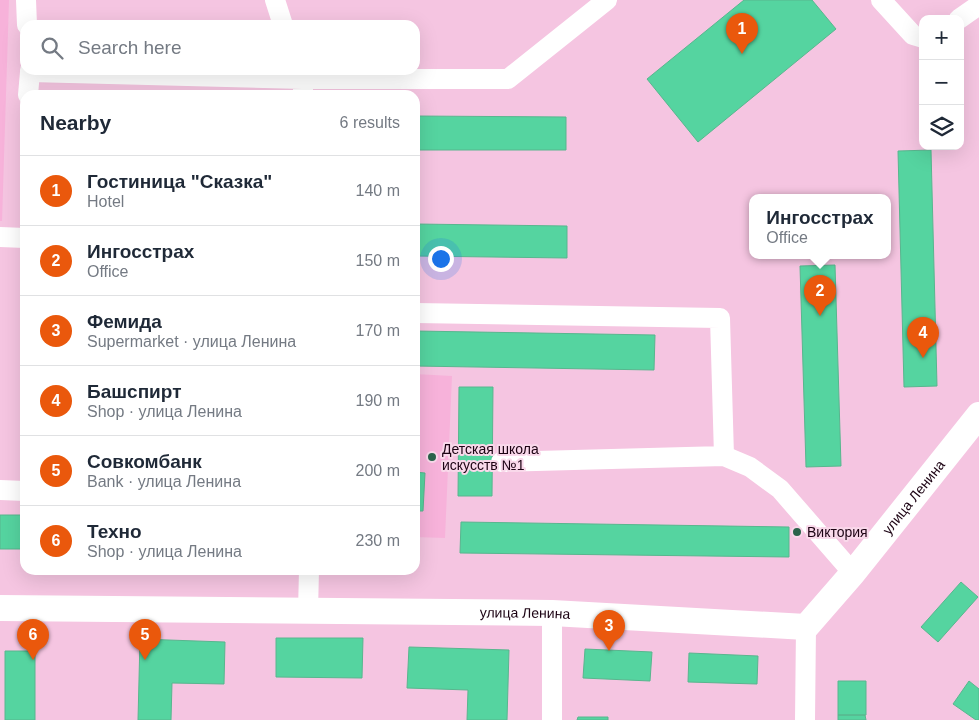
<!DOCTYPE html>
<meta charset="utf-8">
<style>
body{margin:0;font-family:Arial,sans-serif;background:#f2f2f3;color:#1f2937}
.controls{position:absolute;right:15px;top:15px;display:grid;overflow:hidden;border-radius:10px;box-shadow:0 5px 20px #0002}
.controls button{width:45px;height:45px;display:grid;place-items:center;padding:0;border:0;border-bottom:1px solid #e0e1e3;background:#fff;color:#1f2937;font:25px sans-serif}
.you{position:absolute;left:440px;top:258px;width:18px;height:18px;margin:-12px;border:4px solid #fff;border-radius:50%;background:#1a73e8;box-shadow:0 0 0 8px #1a73e833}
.badge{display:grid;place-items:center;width:32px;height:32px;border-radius:50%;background:#ea580c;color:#fff;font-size:16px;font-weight:700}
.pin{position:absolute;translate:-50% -41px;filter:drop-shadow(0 1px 2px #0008)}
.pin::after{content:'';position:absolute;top:26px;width:18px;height:15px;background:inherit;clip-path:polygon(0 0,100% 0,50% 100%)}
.popup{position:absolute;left:749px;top:194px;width:142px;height:65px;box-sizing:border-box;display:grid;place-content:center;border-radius:10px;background:#fff;filter:drop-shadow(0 1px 4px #0005);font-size:16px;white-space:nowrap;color:#747a83}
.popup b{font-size:19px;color:#1f2937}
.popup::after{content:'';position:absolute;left:50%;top:100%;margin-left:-10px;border:10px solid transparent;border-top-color:#fff}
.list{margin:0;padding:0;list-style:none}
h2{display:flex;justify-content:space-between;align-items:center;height:65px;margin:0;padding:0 20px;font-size:21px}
h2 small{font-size:16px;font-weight:400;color:#747a83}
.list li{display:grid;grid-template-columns:32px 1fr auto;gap:15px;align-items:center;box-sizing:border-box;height:70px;padding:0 20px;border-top:1px solid #e0e1e3}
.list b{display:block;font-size:19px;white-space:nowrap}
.list p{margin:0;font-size:16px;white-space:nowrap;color:#747a83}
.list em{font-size:16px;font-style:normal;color:#747a83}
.icon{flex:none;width:28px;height:28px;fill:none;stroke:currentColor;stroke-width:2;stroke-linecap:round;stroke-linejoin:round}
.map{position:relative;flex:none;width:979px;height:720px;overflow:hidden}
.search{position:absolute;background:#fff;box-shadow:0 5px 20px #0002;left:20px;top:20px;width:400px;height:55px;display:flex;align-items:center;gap:12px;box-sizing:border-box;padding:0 18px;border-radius:15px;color:#747a83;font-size:19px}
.panel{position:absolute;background:#fff;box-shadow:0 5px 20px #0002;left:20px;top:90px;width:400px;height:485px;border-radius:15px}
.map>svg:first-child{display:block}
</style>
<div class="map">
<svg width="979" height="720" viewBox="0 0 979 720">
<rect width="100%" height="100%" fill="#f5c5e1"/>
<path fill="#f7b2da" d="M 0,0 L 9,0 L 2,221 L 0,221 Z
M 415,374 L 452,376 L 445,538 L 415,537 Z"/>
<path fill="#55d4a0" stroke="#58b68e" d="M 744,0 L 812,0 L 836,29 L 698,142 L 647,79 Z
M 415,116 L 566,117 L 566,150 L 415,150 Z
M 931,150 L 937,386 L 904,387 L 898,151 Z
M 415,224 L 567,226 L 567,258 L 415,256 Z
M 835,265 L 841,466 L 806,467 L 800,266 Z
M 415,331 L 655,335 L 654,370 L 415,366 Z
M 459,387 L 493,387 L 492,496 L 458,496 Z
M 415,472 L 425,473 L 423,511 L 415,511 Z
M 0,515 L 25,515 L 25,549 L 0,549 Z
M 461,522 L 789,527 L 789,557 L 460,553 Z
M 961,582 L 978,597 L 938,642 L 921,627 Z
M 276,638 L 363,638 L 362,678 L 276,677 Z
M 140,639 L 225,642 L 224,684 L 172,683 L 171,720 L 138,720 Z
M 409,647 L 509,650 L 507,720 L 467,720 L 468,690 L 407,688 Z
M 585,649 L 652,652 L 650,681 L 583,678 Z
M 5,651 L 35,651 L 35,720 L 5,720 Z
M 689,653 L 758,656 L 757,684 L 688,682 Z
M 838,681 L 866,681 L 866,715 L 838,715 Z
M 969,681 L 979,689 L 979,720 L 976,720 L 953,704 Z
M 838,715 L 865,715 L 866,720 L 838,720 Z
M 578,717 L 608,717 L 608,720 L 577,720 Z"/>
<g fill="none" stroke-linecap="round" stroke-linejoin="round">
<path stroke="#fff" stroke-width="20" d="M 26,0 L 27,25
M 275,0 L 283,25
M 881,0 L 913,35 L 923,38
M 959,19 L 979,5
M 30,70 L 30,72 L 303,79 L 299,70
M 28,95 L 30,72
M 303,95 L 303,79 L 508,79 L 607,0
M 0,237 L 25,238
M 415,313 L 720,318 L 724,456 L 750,467 L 780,489 L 853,573
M 501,462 L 724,456
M 0,490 L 25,491
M 308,611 L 309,570
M 552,720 L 552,613
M 805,720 L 806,627"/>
<path stroke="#fff" stroke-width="26" id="s1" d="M 0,608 L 552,613 L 806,627 L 853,573 L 979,415"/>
</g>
<g fill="#2b634b" stroke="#f9d8ea" stroke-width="2">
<circle cx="432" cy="457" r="5"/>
<circle cx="797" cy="532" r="5"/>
</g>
<g text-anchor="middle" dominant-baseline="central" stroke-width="4" stroke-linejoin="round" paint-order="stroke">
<g font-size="14" fill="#1c0313" stroke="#f9d8ea" text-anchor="start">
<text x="442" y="449">Детская школа<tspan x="442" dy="16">искусств №1</tspan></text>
<text x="807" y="532">Виктория</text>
</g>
<g font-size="14" fill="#1c0313" stroke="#f9d8ea">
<text stroke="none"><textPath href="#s1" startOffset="975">улица Ленина</textPath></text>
<text stroke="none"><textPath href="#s1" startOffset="525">улица Ленина</textPath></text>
</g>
</g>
</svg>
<div class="controls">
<button>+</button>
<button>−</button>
<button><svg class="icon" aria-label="layers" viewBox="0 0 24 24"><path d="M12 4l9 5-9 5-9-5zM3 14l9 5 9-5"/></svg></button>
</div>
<div class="you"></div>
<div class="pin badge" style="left:742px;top:54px">1</div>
<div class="pin badge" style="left:820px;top:316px">2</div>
<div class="popup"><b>Ингосстрах</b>Office</div>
<div class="pin badge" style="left:609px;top:651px">3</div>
<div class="pin badge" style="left:923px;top:358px">4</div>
<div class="pin badge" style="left:145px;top:660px">5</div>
<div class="pin badge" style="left:33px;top:660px">6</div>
<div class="search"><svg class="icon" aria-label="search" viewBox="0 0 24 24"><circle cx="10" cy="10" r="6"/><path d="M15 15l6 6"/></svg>Search here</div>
<section class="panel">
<h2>Nearby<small>6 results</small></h2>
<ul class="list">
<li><span class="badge">1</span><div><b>Гостиница &quot;Сказка&quot;</b><p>Hotel</p></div><em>140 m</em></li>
<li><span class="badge">2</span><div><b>Ингосстрах</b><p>Office</p></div><em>150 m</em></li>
<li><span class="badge">3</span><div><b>Фемида</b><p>Supermarket · улица Ленина</p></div><em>170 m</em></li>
<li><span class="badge">4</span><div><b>Башспирт</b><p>Shop · улица Ленина</p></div><em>190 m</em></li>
<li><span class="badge">5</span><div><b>Совкомбанк</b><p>Bank · улица Ленина</p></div><em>200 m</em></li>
<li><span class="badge">6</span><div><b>Техно</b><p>Shop · улица Ленина</p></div><em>230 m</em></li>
</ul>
</section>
</div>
